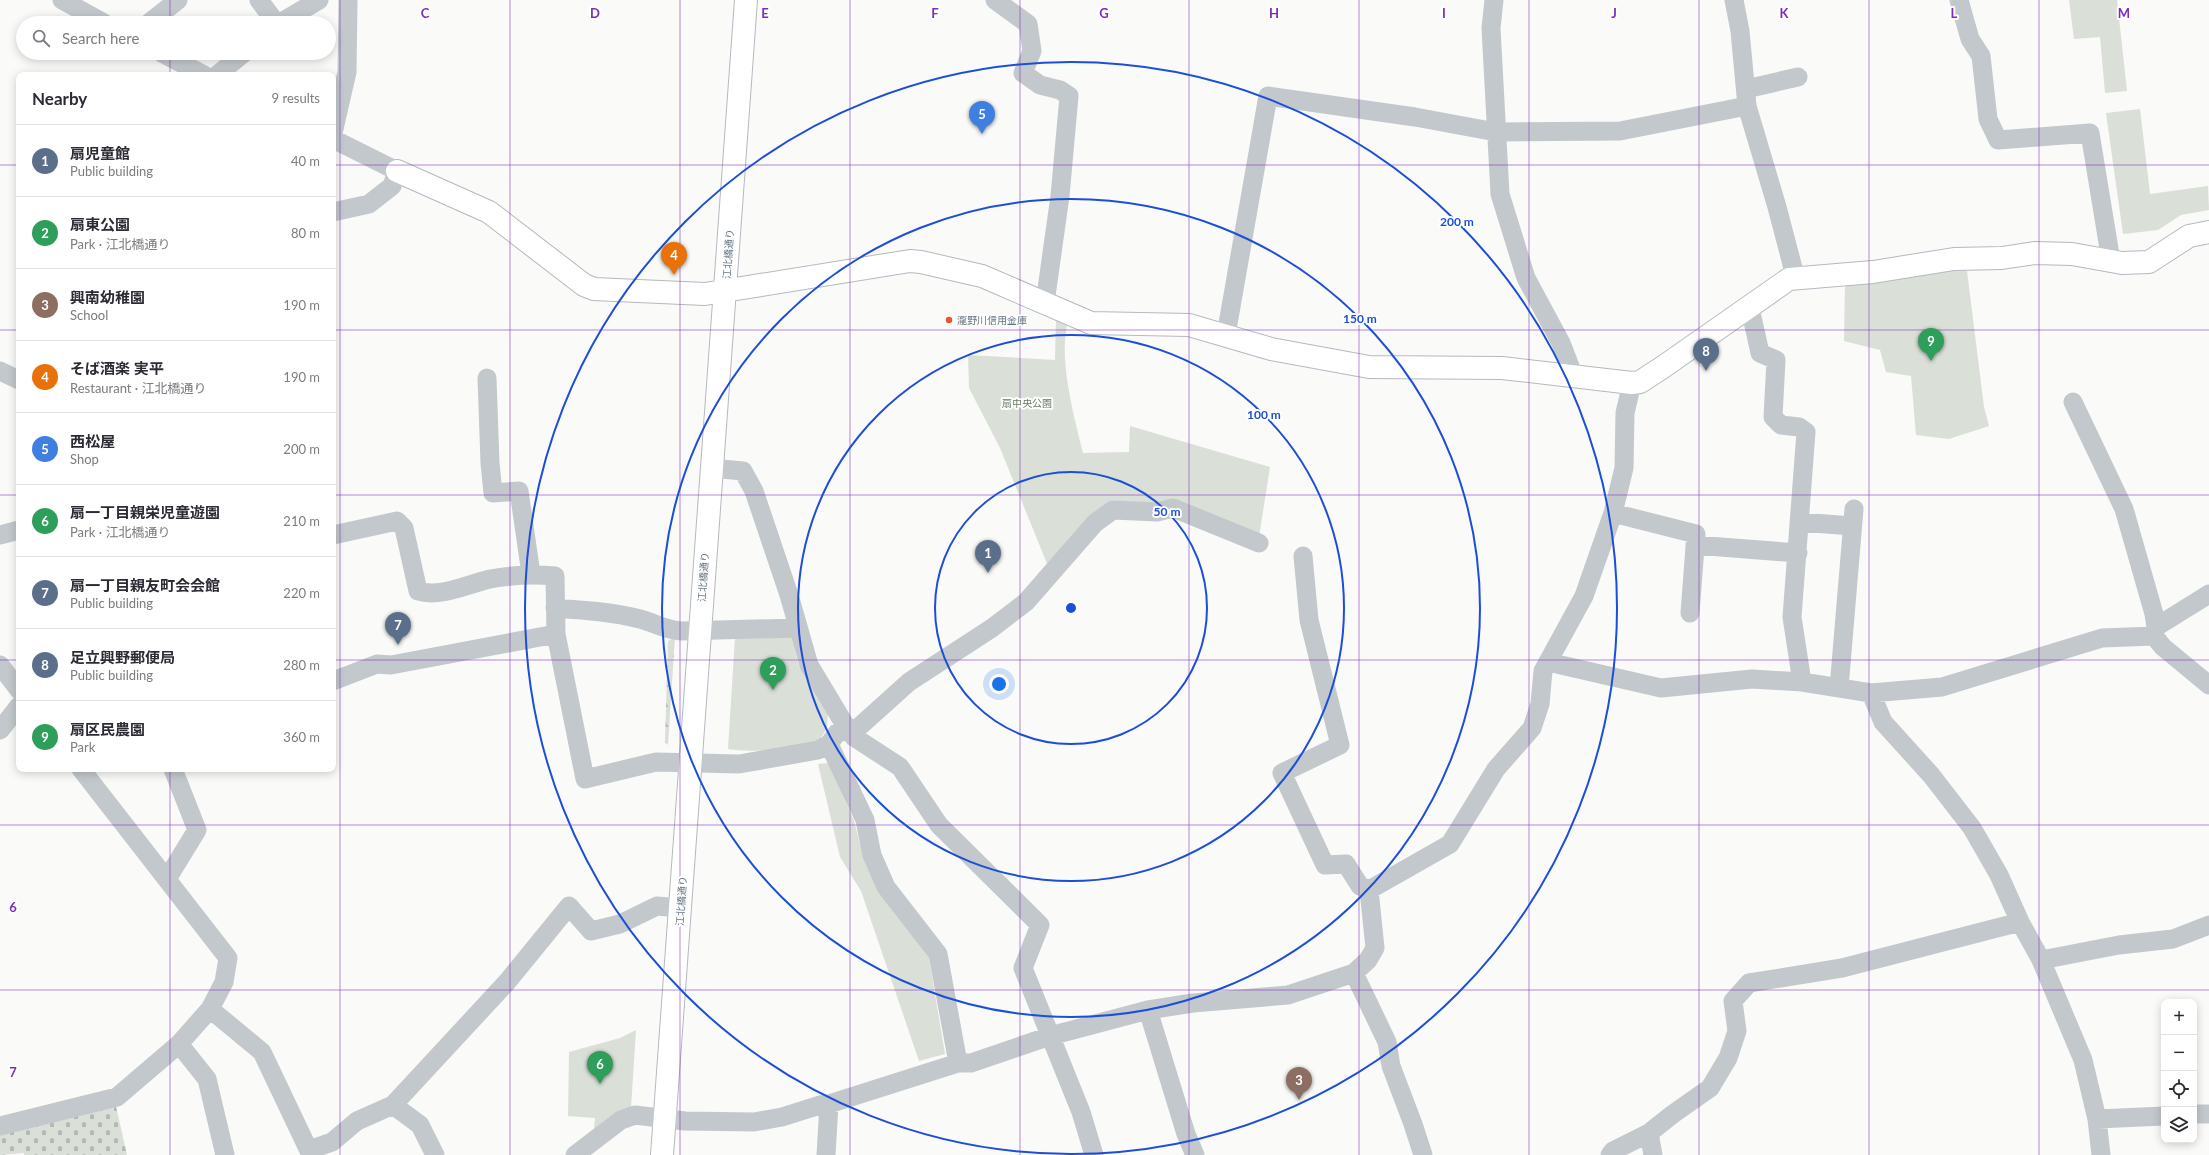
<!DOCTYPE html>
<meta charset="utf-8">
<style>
body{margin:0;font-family:Lato,"Noto Sans JP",sans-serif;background:#f2f2f3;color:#2b2b33}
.controls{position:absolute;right:12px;bottom:12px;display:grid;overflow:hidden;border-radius:8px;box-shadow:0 2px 10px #0003}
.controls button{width:36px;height:36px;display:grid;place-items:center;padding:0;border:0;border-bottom:1px solid #e1e1e2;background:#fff;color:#2b2b33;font:20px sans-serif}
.you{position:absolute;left:999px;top:684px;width:14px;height:14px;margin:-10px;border:3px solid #fff;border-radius:50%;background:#1a73e8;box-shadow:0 0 0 6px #1a73e833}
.badge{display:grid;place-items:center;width:26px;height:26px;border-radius:50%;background:#ea580c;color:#fff;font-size:13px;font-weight:700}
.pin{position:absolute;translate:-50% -33px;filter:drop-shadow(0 1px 2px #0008)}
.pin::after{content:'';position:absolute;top:21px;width:14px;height:12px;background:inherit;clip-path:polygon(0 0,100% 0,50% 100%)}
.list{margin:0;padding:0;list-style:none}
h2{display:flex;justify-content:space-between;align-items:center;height:52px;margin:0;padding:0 16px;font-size:17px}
h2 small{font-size:13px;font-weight:400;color:#7c7c81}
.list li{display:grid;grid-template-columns:26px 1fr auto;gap:12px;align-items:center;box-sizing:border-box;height:72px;padding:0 16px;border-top:1px solid #e1e1e2}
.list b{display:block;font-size:15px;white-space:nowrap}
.list p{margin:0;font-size:13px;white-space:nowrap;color:#7c7c81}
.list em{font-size:13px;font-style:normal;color:#7c7c81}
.icon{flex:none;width:22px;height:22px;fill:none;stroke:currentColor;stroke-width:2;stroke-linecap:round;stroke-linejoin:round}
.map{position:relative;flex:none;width:2209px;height:1155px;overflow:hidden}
.search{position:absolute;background:#fff;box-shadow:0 2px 10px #0003;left:16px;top:16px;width:320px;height:44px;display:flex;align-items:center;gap:10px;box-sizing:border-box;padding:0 14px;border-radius:22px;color:#7c7c81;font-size:15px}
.panel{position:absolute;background:#fff;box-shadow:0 2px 10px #0003;left:16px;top:72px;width:320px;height:700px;border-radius:8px}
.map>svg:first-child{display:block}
</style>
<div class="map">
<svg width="2209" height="1155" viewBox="0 0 2209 1155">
<defs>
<pattern id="forest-firs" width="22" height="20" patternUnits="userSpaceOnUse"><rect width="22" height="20" fill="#dadfd7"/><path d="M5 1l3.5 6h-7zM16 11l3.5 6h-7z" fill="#b4b9b4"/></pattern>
<pattern id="cemetery-stones" width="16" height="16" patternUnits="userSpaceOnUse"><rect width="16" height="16" fill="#dadfd7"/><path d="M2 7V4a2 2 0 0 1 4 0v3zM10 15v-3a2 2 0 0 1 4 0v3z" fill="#b4b9b4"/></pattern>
</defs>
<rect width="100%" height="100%" fill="#fafaf8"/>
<path fill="#dadfd7" d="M 2069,0 L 2117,0 L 2127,91 L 2105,93 L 2100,37 L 2074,39 Z
M 2140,109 L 2150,194 L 2208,186 L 2209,210 L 2181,215 L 2158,230 L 2123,234 L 2106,113 Z
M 1947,271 L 1967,271 L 1984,407 L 1989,426 L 1949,439 L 1916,435 L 1911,376 L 1886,372 L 1880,350 L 1844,341 L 1845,285 Z
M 1056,320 L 1067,326 C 1059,361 1074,417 1083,453 L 1129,452 L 1130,426 L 1270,467 L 1259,537 L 1230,526 L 1110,504 L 1048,566 L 1000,448 L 969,388 L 968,355 L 1055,360 Z
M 791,637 L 799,666 L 828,714 L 827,728 L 818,742 C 788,747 758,754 728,749 L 735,638 Z
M 829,763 L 854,821 L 866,865 L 881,892 L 929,958 L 945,1054 L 919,1061 L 861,891 L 840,857 L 818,764 Z
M 636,1030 L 631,1108 L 594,1129 L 595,1118 L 568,1116 L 569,1052 L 620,1038 Z"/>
<path fill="url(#forest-firs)" d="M 675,637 L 668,745 L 665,742 L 668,641 Z"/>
<path fill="url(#cemetery-stones)" d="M 115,1102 L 127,1155 L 24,1155 L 24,1153 L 0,1155 L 0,1134 Z"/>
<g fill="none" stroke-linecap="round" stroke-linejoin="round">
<g stroke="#b3babf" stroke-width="24">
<path id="secondary" d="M 397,171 L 489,212 L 584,285 L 594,289 L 705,294 L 910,261 L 921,262 L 982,276 L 1091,323 L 1189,325 L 1271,349 L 1369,367 L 1502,368 L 1632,383 L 1640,382 L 1663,367 L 1789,279 L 1873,272 L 1954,259 L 2002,258 L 2034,253 L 2072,254 L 2122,263 L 2149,262 L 2189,236 L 2209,232
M 662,1155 L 746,0"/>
</g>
<path stroke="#c3c8cc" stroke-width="19" d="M 62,0 L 104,23
M 259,0 L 276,23
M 995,0 L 1028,24 L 1032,51 L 1023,73 L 1040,85 L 1060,90 L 1069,96 L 1060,196 L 1045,303
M 1494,0 L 1491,28 L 1500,194 L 1526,278 L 1561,343 L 1574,377
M 1734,0 L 1740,31 L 1747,106 L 1777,207 L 1793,268 L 1798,278
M 1959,0 L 1970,39 L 1981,56 L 1988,119 L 1998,140 L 2090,133 L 2111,261
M 149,23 L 178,0
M 280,23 L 319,0
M 162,53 L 204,75
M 217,75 L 244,53
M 1746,89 L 1798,77
M 333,133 L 347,72 L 348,0
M 333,139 L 397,171 L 392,186 L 369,204 L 333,212
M 1750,308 L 1760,353 L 1776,360 L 1773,417 L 1781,425 L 1799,427 L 1806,432 L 1792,617 L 1802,682
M 1226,335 L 1268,96 L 1415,117 L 1496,132 L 1620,131 L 1747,106
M 0,371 L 19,380
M 487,378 L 490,463 L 493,493 L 519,491 L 531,574
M 2073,402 L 2124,509 L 2154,614 L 2156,627 L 2154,636 L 2163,647 L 2209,685
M 711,468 L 743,471 L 754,491 L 789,595 L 809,665 L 848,730 L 854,737 L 900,767 L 939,825 L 1040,925 L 1023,968 L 1081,1112 L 1094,1155
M 1613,513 L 1696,534 L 1690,613
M 1800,522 L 1852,526
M 0,535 L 19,530
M 333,535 L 397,521 L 404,528 L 418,591 C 440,598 468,584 490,579 C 512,575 533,574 555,576 L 556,634 L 585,779 L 656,762 L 739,764 L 818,750 L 829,744 L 837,733 L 859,727 L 909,682 L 992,628 L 1026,602 L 1095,523 L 1113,510 L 1157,512 L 1173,508 L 1259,543
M 1695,545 L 1798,553
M 1303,556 L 1309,620 L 1340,745 L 1282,773 L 1325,865 L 1346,864 L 1360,886 L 1369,890
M 555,608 C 583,610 613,612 640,619 C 655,623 666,630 681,631 L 798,628
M 2156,627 L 2209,594
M 1548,662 L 1661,688 L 1752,679 L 1802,682 L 1871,693 L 1942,687 L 2102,638 L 2154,636
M 0,665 L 19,690
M 333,681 L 377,664 L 391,665 L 556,634
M 1839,688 L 1854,509
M 1871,693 L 1883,722 L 1931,775 L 1972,828 L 1999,875 L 2020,922 L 2041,960 L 2083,1060 L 2097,1119 L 2101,1155
M 0,730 L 19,706
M 829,744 L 865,820 L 872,855 L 886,887 L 938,954 L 958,1063
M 167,879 L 197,830 L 173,769
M 2041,960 L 2119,945 L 2173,939 L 2209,925
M 1354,973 L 1387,1042 L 1391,1066 L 1413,1124 L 1423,1155
M 210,1009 L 262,1052 L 311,1155
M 1148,1010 L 1186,1134 L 1195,1155
M 179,1044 L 207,1079 L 225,1155
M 393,1105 L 420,1125 L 435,1155
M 2194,1114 L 2209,1114
M 2097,1119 L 2164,1116
M 0,1126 L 117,1097 L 179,1044 L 210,1009 L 224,982 L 228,958 L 81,769
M 1649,1133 L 1653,1155
M 309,1150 L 332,1142 L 357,1121 L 393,1105 L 507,982 L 569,906 L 591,931 L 620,924 L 657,906 L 680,908
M 575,1155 L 621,1120 L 635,1115 L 685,1121 L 754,1122 L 782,1117 L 820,1105 L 829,1104 L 958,1063 L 971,1063 L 1050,1036 L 1148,1010 L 1193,1003 L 1288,995 L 1354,973 L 1368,960 L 1375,948 L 1369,890 L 1450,844 L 1496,769 L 1532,728 L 1540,704 L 1543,671 L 1584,596 L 1613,513 L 1624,468 L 1625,413 L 1632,383
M 826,1155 L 829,1104
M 1610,1155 L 1613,1151 L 1649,1133 L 1673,1114 L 1710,1088 L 1728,1058 L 1737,1031 L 1733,1001 L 1749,983 L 1842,968 L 2020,922"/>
<use href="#secondary" stroke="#fff" stroke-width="22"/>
</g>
<path fill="none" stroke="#7b2cbf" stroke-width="1" stroke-opacity="0.55" d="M 170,0 L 170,23M 340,0 L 340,1155M 510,0 L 510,1155M 680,0 L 680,1155M 850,0 L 850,1155M 1020,0 L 1020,1155M 1189,0 L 1189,1155M 1359,0 L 1359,1155M 1529,0 L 1529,1155M 1699,0 L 1699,1155M 1869,0 L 1869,1155M 2039,0 L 2039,1155M 170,53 L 170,75M 0,165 L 19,165M 333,165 L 2209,165M 0,330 L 19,330M 333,330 L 2209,330M 0,495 L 19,495M 333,495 L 2209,495M 0,660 L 19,660M 333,660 L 2209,660M 170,769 L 170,1155M 0,825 L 2209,825M 0,990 L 2209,990"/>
<g fill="none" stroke="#1d4ed8" stroke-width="2">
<circle cx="1071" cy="608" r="136"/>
<circle cx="1071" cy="608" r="273"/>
<circle cx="1071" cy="608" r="409"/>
<circle cx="1071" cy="608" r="546"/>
</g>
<circle fill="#e4572e" stroke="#fff" stroke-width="1.5" cx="949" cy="320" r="4"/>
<g text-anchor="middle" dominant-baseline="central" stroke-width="4" stroke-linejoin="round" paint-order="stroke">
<g font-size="10" fill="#657683" stroke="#fff">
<text transform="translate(728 254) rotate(-86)">江北橋通り</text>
<text transform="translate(703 577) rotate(-86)">江北橋通り</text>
<text transform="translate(681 901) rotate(-86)">江北橋通り</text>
</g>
<g font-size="10" fill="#657683" stroke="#fff" text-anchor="start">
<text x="957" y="320">瀧野川信用金庫</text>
</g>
<g font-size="10" fill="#687a64" stroke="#fff">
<text x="1027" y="403">扇中央公園</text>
</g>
</g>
<g font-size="13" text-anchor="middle" font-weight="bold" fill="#7b2cbf" stroke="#fff" stroke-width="4" stroke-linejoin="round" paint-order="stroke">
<text x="425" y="18">C</text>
<text x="595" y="18">D</text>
<text x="765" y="18">E</text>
<text x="935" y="18">F</text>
<text x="1104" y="18">G</text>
<text x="1274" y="18">H</text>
<text x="1444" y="18">I</text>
<text x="1614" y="18">J</text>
<text x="1784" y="18">K</text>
<text x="1954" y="18">L</text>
<text x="2124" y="18">M</text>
<text x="13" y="912">6</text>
<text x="13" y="1077">7</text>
</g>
<circle cx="1071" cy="608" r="6" fill="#1d4ed8" stroke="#fff" stroke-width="2"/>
<g font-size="12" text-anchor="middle" font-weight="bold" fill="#1d4ed8" stroke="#fff" stroke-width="4" stroke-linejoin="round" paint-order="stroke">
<text x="1457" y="226">200 m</text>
<text x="1360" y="323">150 m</text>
<text x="1264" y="419">100 m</text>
<text x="1167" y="516">50 m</text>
</g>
</svg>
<div class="controls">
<button>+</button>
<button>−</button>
<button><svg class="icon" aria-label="locate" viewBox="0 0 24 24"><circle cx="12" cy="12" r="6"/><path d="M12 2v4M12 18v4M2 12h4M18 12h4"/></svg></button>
<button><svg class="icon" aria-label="layers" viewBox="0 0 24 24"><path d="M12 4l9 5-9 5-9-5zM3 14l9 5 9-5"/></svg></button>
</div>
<div class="you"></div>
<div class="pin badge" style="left:988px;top:573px;background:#5c6f8a">1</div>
<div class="pin badge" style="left:773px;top:690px;background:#2e9e5b">2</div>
<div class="pin badge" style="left:1299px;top:1100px;background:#8d6e63">3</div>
<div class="pin badge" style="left:674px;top:275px;background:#e8710a">4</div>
<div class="pin badge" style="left:982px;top:134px;background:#3f7fe0">5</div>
<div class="pin badge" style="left:600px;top:1084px;background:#2e9e5b">6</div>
<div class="pin badge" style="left:398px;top:645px;background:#5c6f8a">7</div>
<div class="pin badge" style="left:1706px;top:371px;background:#5c6f8a">8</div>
<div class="pin badge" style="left:1931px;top:361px;background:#2e9e5b">9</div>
<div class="search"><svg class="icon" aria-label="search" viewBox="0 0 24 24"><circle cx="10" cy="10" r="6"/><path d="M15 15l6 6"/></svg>Search here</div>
<section class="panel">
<h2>Nearby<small>9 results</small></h2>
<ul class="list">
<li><span class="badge" style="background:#5c6f8a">1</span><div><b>扇児童館</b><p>Public building</p></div><em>40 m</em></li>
<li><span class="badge" style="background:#2e9e5b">2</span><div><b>扇東公園</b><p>Park · 江北橋通り</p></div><em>80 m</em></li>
<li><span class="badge" style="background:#8d6e63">3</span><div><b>興南幼稚園</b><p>School</p></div><em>190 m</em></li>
<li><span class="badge" style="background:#e8710a">4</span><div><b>そば酒楽 実平</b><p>Restaurant · 江北橋通り</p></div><em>190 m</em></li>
<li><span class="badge" style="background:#3f7fe0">5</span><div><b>西松屋</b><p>Shop</p></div><em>200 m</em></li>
<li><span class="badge" style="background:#2e9e5b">6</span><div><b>扇一丁目親栄児童遊園</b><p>Park · 江北橋通り</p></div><em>210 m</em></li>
<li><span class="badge" style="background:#5c6f8a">7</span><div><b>扇一丁目親友町会会館</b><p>Public building</p></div><em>220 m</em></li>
<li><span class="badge" style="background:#5c6f8a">8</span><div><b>足立興野郵便局</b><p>Public building</p></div><em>280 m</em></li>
<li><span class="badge" style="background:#2e9e5b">9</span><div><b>扇区民農園</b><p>Park</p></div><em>360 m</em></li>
</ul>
</section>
</div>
